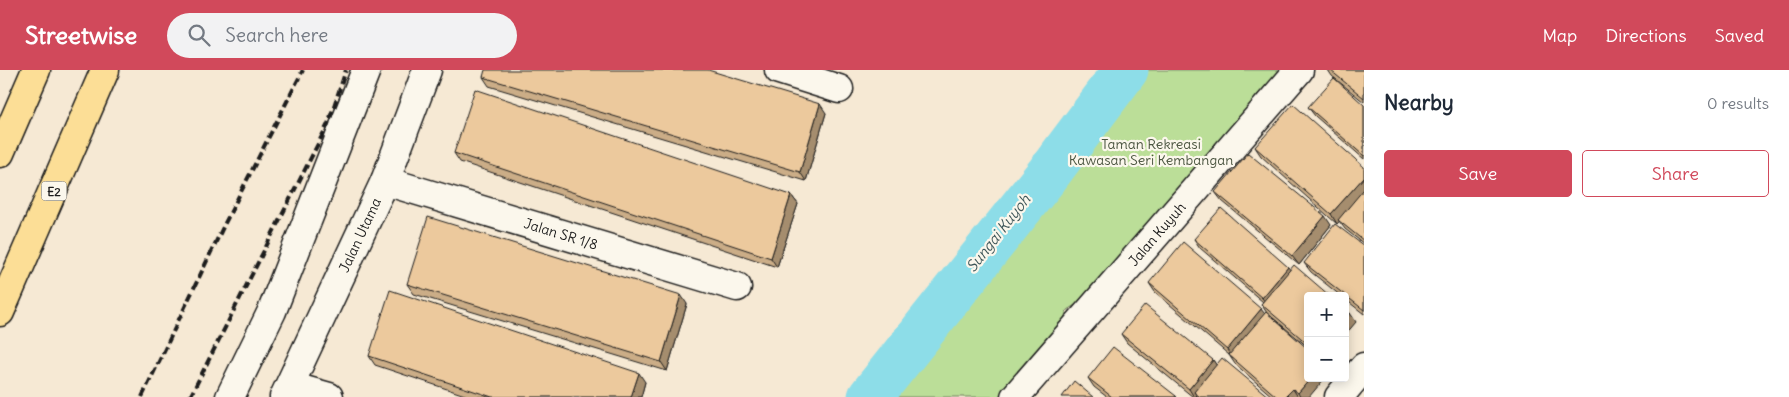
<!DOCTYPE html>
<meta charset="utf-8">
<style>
body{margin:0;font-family:Delius,sans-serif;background:#f2f2f3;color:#1f2937}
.controls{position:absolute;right:15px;bottom:15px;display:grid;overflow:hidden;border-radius:5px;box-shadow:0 2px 12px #0003}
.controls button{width:45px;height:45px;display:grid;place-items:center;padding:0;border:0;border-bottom:1px solid #e0e1e3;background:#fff;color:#1f2937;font:25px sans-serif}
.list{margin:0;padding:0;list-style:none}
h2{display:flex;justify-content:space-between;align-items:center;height:65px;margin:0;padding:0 20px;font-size:21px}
h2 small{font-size:16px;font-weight:400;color:#747a83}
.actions{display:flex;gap:10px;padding:15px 20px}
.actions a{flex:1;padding:11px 0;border:1px solid #d1495b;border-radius:5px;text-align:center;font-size:18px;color:#d1495b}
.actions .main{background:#d1495b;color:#fff}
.icon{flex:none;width:28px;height:28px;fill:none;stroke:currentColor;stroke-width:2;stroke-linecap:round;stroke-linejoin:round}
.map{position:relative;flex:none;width:1364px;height:327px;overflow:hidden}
header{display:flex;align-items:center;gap:30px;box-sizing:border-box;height:70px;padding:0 25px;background:#d1495b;color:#fff}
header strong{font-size:24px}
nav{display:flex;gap:28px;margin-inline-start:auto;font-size:18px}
.search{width:350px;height:45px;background:#f2f2f3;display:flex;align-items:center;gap:12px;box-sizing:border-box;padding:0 18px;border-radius:28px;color:#747a83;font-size:19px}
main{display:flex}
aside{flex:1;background:#fff}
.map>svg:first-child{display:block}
</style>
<header>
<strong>Streetwise</strong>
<div class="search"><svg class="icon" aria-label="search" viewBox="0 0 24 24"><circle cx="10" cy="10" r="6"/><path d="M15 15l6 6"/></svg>Search here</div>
<nav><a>Map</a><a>Directions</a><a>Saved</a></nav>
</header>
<main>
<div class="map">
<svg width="1364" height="327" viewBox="0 0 1364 327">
<rect width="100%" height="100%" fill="#f6e9d4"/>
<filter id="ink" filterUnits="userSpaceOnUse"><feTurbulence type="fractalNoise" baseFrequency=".02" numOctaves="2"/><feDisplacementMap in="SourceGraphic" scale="10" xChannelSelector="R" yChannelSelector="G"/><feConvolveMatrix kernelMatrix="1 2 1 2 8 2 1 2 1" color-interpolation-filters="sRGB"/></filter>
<g filter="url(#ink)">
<path fill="#bbde98" stroke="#6c7d5a" d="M 1144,0 L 1281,0 L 1257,25 L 1195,114 L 1109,214 L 1067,240 L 1056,271 L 1002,327 L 896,327 Z"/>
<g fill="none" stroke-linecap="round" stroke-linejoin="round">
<path stroke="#8ddde8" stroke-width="45" d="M 870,327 L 1048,104 L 1126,0"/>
<g stroke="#1c1c1c" stroke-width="31">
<path id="minor" d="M 779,0 L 839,19
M 385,111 L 737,217
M 290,316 L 329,327
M 1015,327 L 1299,0
M 1339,327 L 1364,297"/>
</g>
<g stroke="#1c1c1c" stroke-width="31">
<path id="tertiary" d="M 230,327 L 272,241 L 366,0
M 284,327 L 385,111 L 427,0"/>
</g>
<g stroke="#1c1c1c" stroke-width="31">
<path id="motorway" d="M 0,83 L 36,0
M 0,242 L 105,0"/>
</g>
<use href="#minor" stroke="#fbf7ec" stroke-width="28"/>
<use href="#tertiary" stroke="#fbf7ec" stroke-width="28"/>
<use href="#motorway" stroke="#fcde96" stroke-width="28"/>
<path stroke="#1c1c1c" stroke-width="4" stroke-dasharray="8 4" stroke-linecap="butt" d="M 142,327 L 224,155 L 303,0
M 190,327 L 328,54 L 346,0"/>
</g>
<path fill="#cbad87" stroke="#1c1c1c" d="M 1328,0 L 1364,0 L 1364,32 L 1332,6 Z
M 483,7 L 826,43 L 806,111 L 489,16 Z
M 1364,35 L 1364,89 L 1315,46 L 1308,37 Z
M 1255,77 L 1364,97 L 1364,174 L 1345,159 L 1339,151 L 1337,154 L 1261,86 Z
M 454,83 L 791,125 L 798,134 L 777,197 L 460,92 Z
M 1215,122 L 1331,155 L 1299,195 L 1222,131 Z
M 1194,169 L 1308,226 L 1308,277 L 1267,243 L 1261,234 L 1263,232 L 1200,178 Z
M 1364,176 L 1364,244 L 1345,229 L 1345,226 L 1341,226 L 1311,202 L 1304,193 Z
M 1149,213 L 1309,327 L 1273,327 L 1235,294 L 1229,285 L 1155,222 Z
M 407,214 L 687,234 L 667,301 L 414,224 Z
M 1121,264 L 1213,290 L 1216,295 L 1269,327 L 1197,327 L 1197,326 L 1193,327 L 1127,273 Z
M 369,286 L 645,312 L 641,327 L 471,327 L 375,295 Z
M 1088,308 L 1176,326 L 1177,327 L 1107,327 L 1094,317 Z"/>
<path fill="#a58d6e" stroke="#1c1c1c" d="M 820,34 L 826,43 L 806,111 L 800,102 Z
M 1364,107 L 1364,123 L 1337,154 L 1331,144 Z
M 791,125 L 798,134 L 777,197 L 771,188 Z
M 1325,146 L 1331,155 L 1299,195 L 1292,186 Z
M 1288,197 L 1295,206 L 1269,237 L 1262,228 Z
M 681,225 L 687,234 L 667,301 L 661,292 Z
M 1261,239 L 1268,248 L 1233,289 L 1227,280 Z
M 1350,243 L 1356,252 L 1345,265 L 1345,249 Z
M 1213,290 L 1219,299 L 1194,322 L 1197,326 L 1194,327 L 1189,319 Z
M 639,303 L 645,312 L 641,327 L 631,327 Z
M 1311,308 L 1325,308 L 1309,327 L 1300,327 L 1298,323 Z
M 1293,319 L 1298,327 L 1285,327 Z"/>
<path fill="#ecc99d" stroke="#1c1c1c" d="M 485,0 L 708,0 L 820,34 L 800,102 L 483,7 Z
M 1330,0 L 1364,0 L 1364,28 Z
M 1334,8 L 1364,35 L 1364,86 L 1308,37 Z
M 475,19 L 791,125 L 771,188 L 454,83 Z
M 1293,34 L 1364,97 L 1364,107 L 1331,144 L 1255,77 Z
M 1248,83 L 1325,146 L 1292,186 L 1215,122 Z
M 1364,119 L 1364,171 L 1338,150 Z
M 1221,138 L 1288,197 L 1262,228 L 1194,169 Z
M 428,147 L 681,225 L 661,292 L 407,214 Z
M 1335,154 L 1364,176 L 1364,240 L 1304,193 Z
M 1183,172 L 1261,239 L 1227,280 L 1149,213 Z
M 1294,195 L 1330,226 L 1308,226 L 1308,274 L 1261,234 Z
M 390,220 L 639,303 L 631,327 L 492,327 L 369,286 Z
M 1145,235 L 1213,290 L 1189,319 L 1121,264 Z
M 1345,239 L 1350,243 L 1345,249 Z
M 1266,242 L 1308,279 L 1308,308 L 1311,308 L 1298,323 L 1293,319 L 1285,327 L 1277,327 L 1229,285 Z
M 1113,277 L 1176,326 L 1176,327 L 1112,327 L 1088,308 Z
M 1222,288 L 1269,327 L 1200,327 L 1194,322 Z
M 1074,311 L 1093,327 L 1062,327 Z"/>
</g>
<g text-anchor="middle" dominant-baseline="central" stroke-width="4.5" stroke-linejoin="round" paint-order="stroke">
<rect fill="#fbf7ec" stroke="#5f5e5a" stroke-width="1" x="41.5" y="111.5" width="25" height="19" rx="4"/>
<g font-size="12" font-weight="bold" fill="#1c1c1c">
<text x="54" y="121">E2</text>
</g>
<g font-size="14" fill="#4c5641" stroke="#fbf7ec">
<text x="1151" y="74">Taman Rekreasi<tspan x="1151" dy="16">Kawasan Seri Kembangan</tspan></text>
</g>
<g font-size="14" fill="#1c1c1c" stroke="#fbf7ec">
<text transform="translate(561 164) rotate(17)">Jalan SR 1/8</text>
<text transform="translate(1157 164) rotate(-49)">Jalan Kuyuh</text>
<text transform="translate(360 165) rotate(-65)">Jalan Utama</text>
</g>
<g font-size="15" font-style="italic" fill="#3e5659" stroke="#fbf7ec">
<text transform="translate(998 163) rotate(-52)">Sungai Kuyoh</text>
</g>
</g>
</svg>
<div class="controls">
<button>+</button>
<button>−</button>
</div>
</div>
<aside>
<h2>Nearby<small>0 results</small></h2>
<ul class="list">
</ul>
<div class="actions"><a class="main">Save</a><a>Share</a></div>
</aside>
</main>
